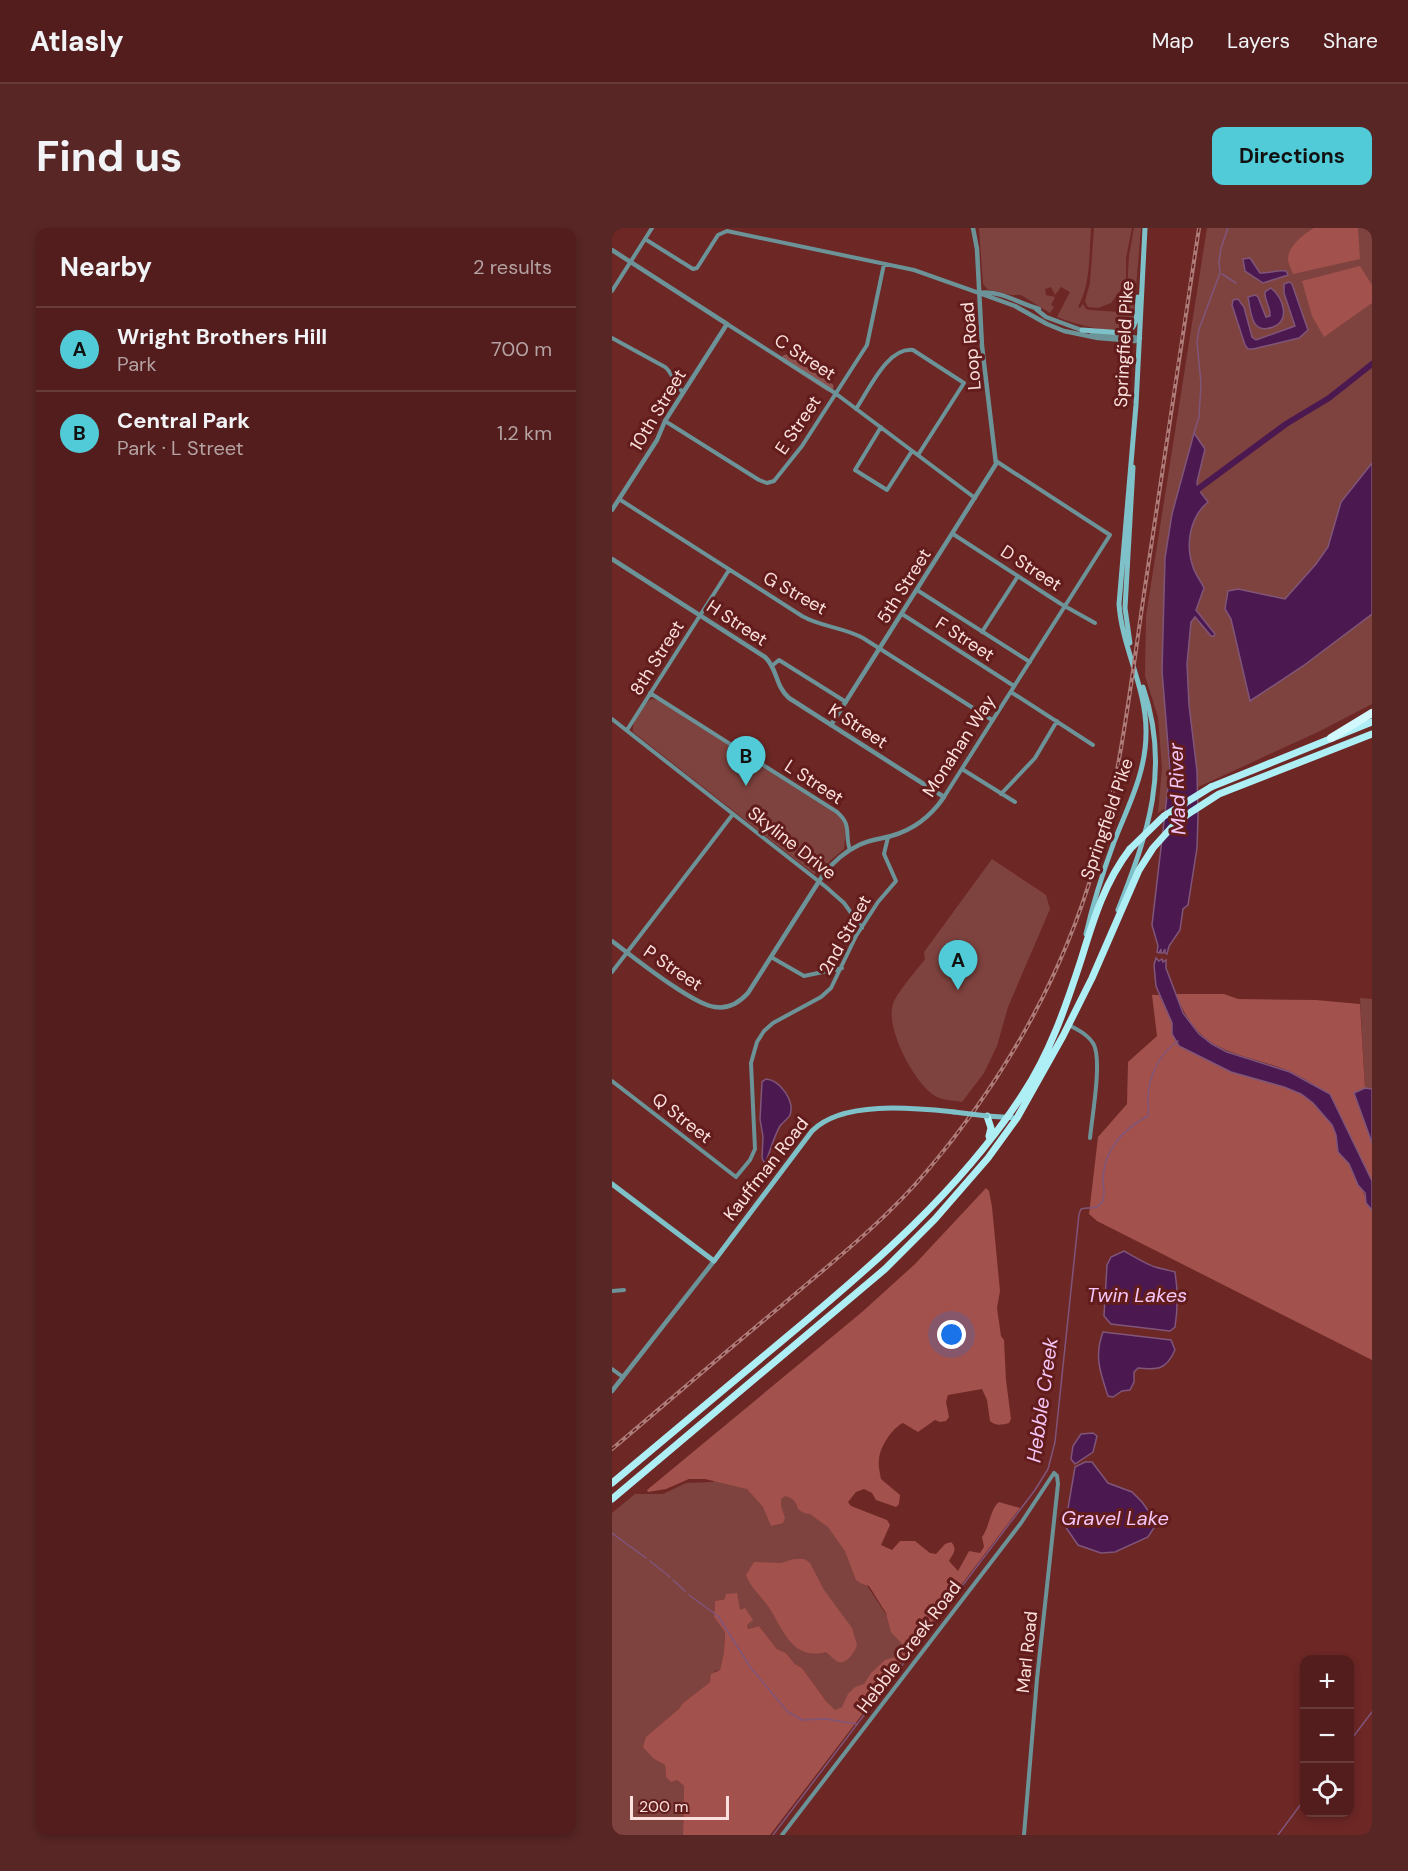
<!DOCTYPE html>
<meta charset="utf-8">
<style>
body{margin:0;font-family:"DM Sans",sans-serif;background:#582625;color:#f1f3f6}
.controls{position:absolute;right:18px;bottom:18px;display:grid;overflow:hidden;border-radius:12px;box-shadow:0 3px 9px #0003}
.controls button{width:54px;height:54px;display:grid;place-items:center;padding:0;border:0;border-bottom:2px solid #683b3b;background:#521d1c;color:#f1f3f6;font:30px sans-serif}
.scale{position:absolute;left:18px;bottom:15px;width:99px;box-sizing:border-box;padding-left:6px;border:3px solid #fbe0dd;border-top:0;font-size:16px;line-height:21px;white-space:nowrap;color:#fbe0dd;-webkit-text-stroke:4px #611c1b;paint-order:stroke}
.you{position:absolute;left:340px;top:1107px;width:21px;height:21px;margin:-15px;border:4px solid #fff;border-radius:50%;background:#1a73e8;box-shadow:0 0 0 9px #1a73e833}
.badge{display:grid;place-items:center;width:39px;height:39px;border-radius:50%;background:#52cbd8;color:#111;font-size:20px;font-weight:700}
.pin{position:absolute;translate:-50% -50px;filter:drop-shadow(0 2px 3px #0008)}
.pin::after{content:'';position:absolute;top:32px;width:21px;height:18px;background:inherit;clip-path:polygon(0 0,100% 0,50% 100%)}
.list{margin:0;padding:0;list-style:none}
h2{display:flex;justify-content:space-between;align-items:center;height:78px;margin:0;padding:0 24px;font-size:26px}
h2 small{font-size:20px;font-weight:400;color:#b5a2a3}
.list li{display:grid;grid-template-columns:39px 1fr auto;gap:18px;align-items:center;box-sizing:border-box;height:84px;padding:0 24px;border-top:2px solid #683b3b}
.list b{display:block;font-size:22px;white-space:nowrap}
.list p{margin:0;font-size:20px;white-space:nowrap;color:#b5a2a3}
.list em{font-size:20px;font-style:normal;color:#b5a2a3}
.icon{flex:none;width:33px;height:33px;fill:none;stroke:currentColor;stroke-width:2;stroke-linecap:round;stroke-linejoin:round}
.map{position:relative;flex:none;width:760px;height:1607px;overflow:hidden;border-radius:12px}
header{display:flex;align-items:center;gap:36px;box-sizing:border-box;height:84px;padding:0 30px;background:#521d1c;border-bottom:2px solid #683b3b}
header strong{font-size:28px}
nav{display:flex;gap:33px;margin-inline-start:auto;font-size:21px}
.intro{display:flex;align-items:center;justify-content:space-between;box-sizing:border-box;height:144px;padding:0 36px}
h1{margin:0;font-size:42px}
.button{padding:15px 27px;border-radius:12px;background:#52cbd8;color:#111;font-size:21px;font-weight:700}
main{display:flex;gap:36px;padding:0 36px}
aside{flex:1;background:#521d1c;border-radius:12px;box-shadow:0 3px 9px #0003}
.map>svg:first-child{display:block}
</style>
<header>
<strong>Atlasly</strong>
<nav><a>Map</a><a>Layers</a><a>Share</a></nav>
</header>
<div class="intro"><h1>Find us</h1><a class="button">Directions</a></div>
<main>
<aside>
<h2>Nearby<small>2 results</small></h2>
<ul class="list">
<li><span class="badge">A</span><div><b>Wright Brothers Hill</b><p>Park</p></div><em>700 m</em></li>
<li><span class="badge">B</span><div><b>Central Park</b><p>Park · L Street</p></div><em>1.2 km</em></li>
</ul>
</aside>
<div class="map">
<svg width="760" height="1607" viewBox="0 0 760 1607">
<rect width="100%" height="100%" fill="#6d2725"/>
<path fill="#7f433f" d="M 367,0 L 479,0 C 477,27 479,55 466,79 L 468,80 L 471,76 L 474,81 L 478,82 L 508,84 L 514,79 L 517,28 L 522,0 L 529,0 L 521,95 C 506,110 463,96 445,89 L 458,64 L 449,59 L 443,67 L 439,59 L 433,61 L 434,67 L 443,69 L 439,77 L 442,79 L 438,85 L 409,67 L 399,67 L 375,61 L 371,56 Z
M 482,0 L 520,0 L 514,30 L 514,51 L 510,60 L 499,75 L 486,80 L 476,79 L 473,73 L 478,55 Z
M 595,0 L 760,0 L 760,476 L 708,503 L 582,561 L 546,585 L 550,540 L 546,489 L 533,448 L 534,388 Z
M 40,471 L 46,472 L 227,588 L 234,600 L 232,621 L 220,631 L 208,645 L 202,646 L 21,504 C 19,494 31,475 40,471 Z
M 380,631 L 434,667 L 438,681 L 396,779 L 385,818 L 372,845 L 350,874 C 342,872 331,873 323,868 C 302,855 273,800 281,776 C 285,764 305,742 313,731 L 312,724 Z
M 748,770 L 760,771 L 760,861 L 753,860 Z
M 140,1219 L 183,1259 L 245,1330 L 256,1359 L 298,1423 L 230,1490 L 214,1473 L 190,1440 L 183,1436 L 174,1425 L 165,1421 L 147,1398 L 136,1401 L 126,1378 L 113,1371 L 103,1373 L 102,1389 L 113,1403 L 112,1424 L 108,1442 L 103,1443 L 98,1454 L 71,1475 L 42,1531 L 53,1537 L 54,1549 L 65,1552 L 72,1558 L 71,1607 L 0,1607 L 0,1285 L 23,1266 L 51,1266 L 74,1255 L 101,1254 Z"/>
<path fill="#a2514c" d="M 702,0 L 746,0 L 748,31 L 681,46 C 680,42 676,36 676,31 C 676,18 692,6 702,0 Z
M 748,38 L 760,57 L 760,75 L 712,109 L 700,88 L 690,53 Z
M 564,766 L 612,766 L 626,771 L 704,772 L 748,776 L 753,860 L 742,866 L 760,915 L 760,953 L 718,866 C 705,859 691,849 677,843 C 623,822 588,828 564,766 Z
M 540,767 L 547,767 L 560,795 L 560,806 L 619,844 L 672,859 L 689,866 L 707,880 L 720,897 L 724,907 L 726,924 L 737,936 L 760,982 L 760,1132 L 485,993 L 477,986 L 486,909 L 515,876 L 516,834 L 545,808 Z
M 374,960 L 377,963 L 380,979 L 388,1063 L 385,1080 L 389,1108 L 392,1112 L 394,1152 L 399,1191 L 397,1195 C 390,1197 383,1198 378,1193 L 375,1172 L 370,1161 L 336,1167 L 334,1174 L 337,1189 L 334,1193 L 328,1194 L 323,1192 L 306,1204 L 291,1195 C 280,1200 268,1219 267,1231 C 266,1238 268,1245 269,1251 L 288,1267 L 287,1276 L 284,1279 L 264,1272 L 260,1265 L 252,1261 L 244,1264 L 236,1274 L 239,1278 L 275,1292 L 278,1297 L 269,1317 L 280,1322 L 288,1313 L 303,1313 L 318,1325 L 324,1326 L 333,1316 L 339,1314 C 346,1321 341,1326 337,1333 L 346,1343 L 357,1323 L 368,1325 L 372,1319 L 370,1309 C 378,1298 378,1281 387,1274 L 408,1280 L 158,1607 L 71,1607 L 72,1558 L 65,1552 L 59,1554 L 54,1549 L 53,1537 L 42,1531 L 31,1519 L 34,1509 L 67,1481 L 71,1475 L 98,1454 L 99,1446 L 108,1442 L 112,1424 L 113,1404 L 102,1389 L 103,1373 L 113,1371 L 114,1366 L 125,1365 L 128,1382 L 133,1380 L 141,1392 L 135,1397 L 136,1401 L 147,1398 L 165,1421 L 174,1425 L 183,1436 L 190,1440 L 214,1473 L 223,1482 L 230,1479 L 236,1466 L 243,1459 L 252,1456 L 259,1445 L 273,1432 L 286,1428 L 293,1419 L 279,1404 L 274,1385 L 257,1358 L 250,1356 L 244,1352 L 233,1323 L 216,1299 L 198,1286 L 192,1285 L 186,1281 C 184,1273 181,1270 173,1268 L 169,1271 L 169,1278 L 173,1290 L 171,1295 L 159,1298 L 151,1279 L 135,1261 L 93,1251 L 77,1251 L 54,1261 L 36,1264 L 35,1262 L 250,1084 L 303,1036 Z
M 182,1331 L 192,1331 L 198,1335 L 212,1362 L 240,1400 L 245,1417 C 243,1424 235,1436 227,1434 C 223,1433 218,1427 214,1424 C 179,1433 171,1400 156,1378 C 148,1367 139,1360 134,1347 L 142,1334 L 169,1335 Z"/>
<path fill="#4b194f" stroke="#80557a" stroke-width="1.5" d="M 638,30 L 648,45 C 657,45 665,42 674,43 L 676,47 L 651,55 L 633,43 L 631,31 Z
M 677,54 L 680,56 L 696,102 L 687,110 L 641,121 L 636,121 L 633,117 L 620,77 L 621,72 L 626,71 L 632,79 L 640,109 L 644,112 L 683,98 L 672,65 L 672,56 Z
M 659,60 C 671,70 679,92 661,99 C 639,107 639,85 636,69 L 643,67 L 646,69 L 654,89 L 658,88 C 659,79 652,73 653,64 Z
M 582,205 L 593,221 L 585,254 L 586,261 L 596,274 C 578,289 573,316 581,339 C 583,346 589,353 592,360 L 584,382 L 603,406 L 602,408 L 599,408 L 583,389 L 579,394 L 575,436 L 577,477 L 585,543 L 586,588 L 585,620 L 576,677 L 571,681 L 568,702 L 557,718 L 555,726 L 553,725 L 553,721 L 551,725 L 549,725 L 549,721 L 547,725 L 545,724 L 546,718 L 540,697 L 558,542 L 550,443 L 553,330 L 560,286 Z
M 760,235 L 760,386 L 691,438 L 638,473 L 619,391 L 613,381 L 616,363 L 626,361 L 673,371 L 704,336 L 716,319 L 729,274 Z
M 544,730 L 547,733 L 550,731 L 551,734 L 554,732 L 554,740 L 571,785 L 587,806 L 600,816 L 615,824 L 678,844 L 718,866 L 760,953 L 760,982 L 754,975 L 753,965 L 746,957 L 737,936 L 726,924 L 724,907 L 720,897 L 701,875 L 689,866 L 672,859 L 619,844 L 567,818 L 560,806 L 560,795 L 544,758 L 542,737 Z
M 154,851 C 168,852 183,873 178,887 C 176,891 171,894 168,898 C 163,906 158,923 154,933 L 152,934 L 150,930 L 151,909 L 148,891 L 150,854 Z
M 753,860 L 760,861 L 760,915 L 742,865 Z
M 512,1023 C 519,1027 536,1037 543,1039 C 550,1041 556,1042 563,1044 C 566,1063 566,1080 563,1099 L 558,1103 L 499,1096 L 492,1088 L 495,1037 L 499,1029 Z
M 491,1104 L 559,1112 L 563,1122 C 554,1142 546,1142 526,1140 L 522,1144 L 522,1154 L 518,1162 L 510,1163 L 501,1169 L 496,1168 C 488,1144 482,1128 491,1104 Z
M 481,1205 L 485,1208 L 481,1224 L 463,1236 L 459,1231 L 461,1218 L 469,1206 Z
M 473,1234 L 480,1234 L 496,1255 L 520,1264 L 530,1274 L 545,1295 L 536,1309 L 503,1324 L 489,1325 L 466,1317 L 453,1298 L 463,1239 Z"/>
<g fill="none" stroke-linecap="round" stroke-linejoin="round">
<path stroke="#80557a" stroke-width="1.5" d="M 610,46 L 624,55
M 582,205 L 587,189 L 589,155 L 585,114 L 587,101 L 608,45 L 607,34 L 609,20 L 616,0
M 0,1305 L 34,1330
M 38,1333 L 58,1349
M 61,1352 L 73,1363
M 77,1367 L 106,1388 L 139,1440 L 176,1484 L 190,1492 L 214,1491 L 245,1496
M 738,1513 L 760,1484
M 161,1607 L 423,1262 L 436,1241 L 443,1214 L 467,986 L 469,981 C 478,979 485,982 490,974 C 494,968 491,958 491,951 C 492,922 511,901 536,888 C 537,881 536,876 536,869 C 537,847 548,825 566,813
M 666,1607 L 689,1576"/>
<path stroke="#4b194f" stroke-width="6" d="M 582,267 L 586,261 L 674,196 L 717,170 L 760,136"/>
<path stroke="#8d514e" stroke-width="9" d="M 174,131 L 217,159"/>
<path stroke="#6b9398" stroke-width="4" d="M 33,11 L 81,41 L 85,40 L 106,7 L 115,3 L 302,42 L 367,65
M 0,63 L 40,0
M 115,96 L 223,165 L 363,270
M 0,110 L 53,139 C 62,146 61,157 71,164
M 244,181 C 257,162 275,119 301,122 L 352,155 L 306,227
M 53,193 L 147,252 L 155,255 L 162,253 L 190,218 L 255,117 L 272,36
M 269,199 L 243,242 L 275,262 L 300,223
M 7,271 L 190,388 C 209,399 231,399 251,410 L 380,492
M 341,306 L 449,376 L 483,395
M 305,362 L 418,434
M 290,386 L 402,458
M 370,404 L 406,348
M 161,437 L 167,432 L 234,474
M 399,464 L 481,517
M 38,465 L 225,584 C 241,598 232,606 238,622
M 0,491 L 214,659 L 232,675 L 250,700
M 15,502 L 117,342
M 350,541 L 403,574
M 389,566 L 423,530 L 445,493
M 332,569 L 498,307 L 384,233
M 159,729 L 192,748 L 230,740
M 0,744 L 121,586
M 457,797 C 466,802 477,807 482,817 C 490,834 480,889 478,910
M 0,853 L 124,949 L 138,932 L 143,921 L 139,835 L 145,814 L 152,803 L 161,795 L 209,769 L 219,760 L 244,708 L 266,674 L 284,653 L 272,626 L 276,609
M 0,1063 L 12,1062
M 0,1141 L 11,1149
M 170,1607 L 409,1295 L 442,1245
M 412,1607 L 425,1451 L 446,1256 L 445,1248 L 442,1245"/>
<path stroke="#6b9398" stroke-width="4.5" d="M 0,22 L 115,96 L 53,193 L 45,212 L 0,282
M 367,65 L 403,78 L 435,96 L 452,103 L 486,110 L 523,113 L 528,110
M 367,65 C 390,62 407,76 427,81
M 424,81 L 434,89 L 472,103
M 480,105 L 528,110
M 0,331 L 153,429 C 166,441 163,458 177,470 L 332,569 C 319,588 301,602 279,608 C 268,611 257,612 247,617 C 232,624 221,634 211,647 L 136,765 C 127,775 116,781 103,779 C 81,777 20,728 0,713
M 219,497 L 384,236 L 370,118 L 365,21 L 361,0
M 0,1163 L 102,1033"/>
<path stroke="#7ec1c8" stroke-width="5" d="M 470,102 L 513,105 C 527,100 525,81 526,69
M 518,415 L 513,380 L 521,239
M 506,682 C 536,605 559,541 531,459
M 474,706 C 481,675 491,644 502,614 C 516,578 534,545 534,505 C 535,461 510,420 507,376 L 524,177 L 533,0
M 375,888 L 405,890
M 0,956 L 102,1033 L 200,903 C 230,872 303,880 342,884"/>
<path stroke="#aeeef5" stroke-width="7" d="M 599,559 L 760,494
M 375,888 L 379,900 L 377,908
M 0,1255 C 57,1207 114,1160 171,1112 C 259,1039 349,962 411,866 C 438,825 454,778 469,732 C 481,693 492,655 518,621
M 0,1271 L 273,1041 L 323,991 L 376,930 L 405,890 L 451,808 L 480,750 L 527,642 L 541,620 L 559,600 L 576,586 L 607,566 L 760,506"/>
<path stroke="#d1f8fc" stroke-width="8" d="M 719,510 L 760,485"/>
<g stroke="#ad7b78" stroke-width="4">
<path id="rail" d="M 0,1221 C 57,1173 112,1125 169,1078 C 219,1035 272,994 315,943 C 390,855 450,750 482,639 C 509,548 519,453 533,359 C 551,240 568,120 587,0"/>
</g>
<use href="#rail" stroke="#611c1b" stroke-width="1.5" stroke-dasharray="4.5" stroke-linecap="butt"/>
<path stroke="#7ec1c8" stroke-width="5" d="M 342,884 L 375,888"/>
<path stroke="#aeeef5" stroke-width="7" d="M 518,621 L 552,588 L 599,559"/>
</g>
<g text-anchor="middle" dominant-baseline="central" stroke-width="6" stroke-linejoin="round" paint-order="stroke">
<g font-size="18" fill="#fbe0dd" stroke="#611c1b">
<text transform="translate(512 116) rotate(-87)">Springfield Pike</text>
<text transform="translate(359 118) rotate(-95)">Loop Road</text>
<text transform="translate(193 129) rotate(33)">C Street</text>
<text transform="translate(46 182) rotate(-59)">10th Street</text>
<text transform="translate(186 197) rotate(-56)">E Street</text>
<text transform="translate(419 340) rotate(33)">D Street</text>
<text transform="translate(292 358) rotate(-58)">5th Street</text>
<text transform="translate(183 365) rotate(29)">G Street</text>
<text transform="translate(125 395) rotate(33)">H Street</text>
<text transform="translate(353 411) rotate(33)">F Street</text>
<text transform="translate(45 430) rotate(-58)">8th Street</text>
<text transform="translate(246 498) rotate(33)">K Street</text>
<text transform="translate(347 518) rotate(-57)">Monahan Way</text>
<text transform="translate(202 554) rotate(33)">L Street</text>
<text transform="translate(495 591) rotate(-71)">Springfield Pike</text>
<text transform="translate(180 615) rotate(38)">Skyline Drive</text>
<text transform="translate(233 707) rotate(-61)">2nd Street</text>
<text transform="translate(61 740) rotate(34)">P Street</text>
<text transform="translate(70 890) rotate(38)">Q Street</text>
<text transform="translate(154 941) rotate(-52)">Kauffman Road</text>
<text transform="translate(297 1419) rotate(-53)">Hebble Creek Road</text>
<text transform="translate(415 1424) rotate(-84)">Marl Road</text>
</g>
<g font-size="20" font-style="italic" fill="#f5c6f7" stroke="#611c1b">
<text transform="translate(565 561) rotate(-92)">Mad River</text>
<text x="525" y="1067">Twin Lakes</text>
<text transform="translate(430 1172) rotate(-82)">Hebble Creek</text>
<text x="503" y="1290">Gravel Lake</text>
</g>
</g>
</svg>
<div class="controls">
<button>+</button>
<button>−</button>
<button><svg class="icon" aria-label="locate" viewBox="0 0 24 24"><circle cx="12" cy="12" r="6"/><path d="M12 2v4M12 18v4M2 12h4M18 12h4"/></svg></button>
</div>
<div class="scale">200 m</div>
<div class="you"></div>
<div class="pin badge" style="left:346px;top:762px">A</div>
<div class="pin badge" style="left:134px;top:558px">B</div>
</div>
</main>
